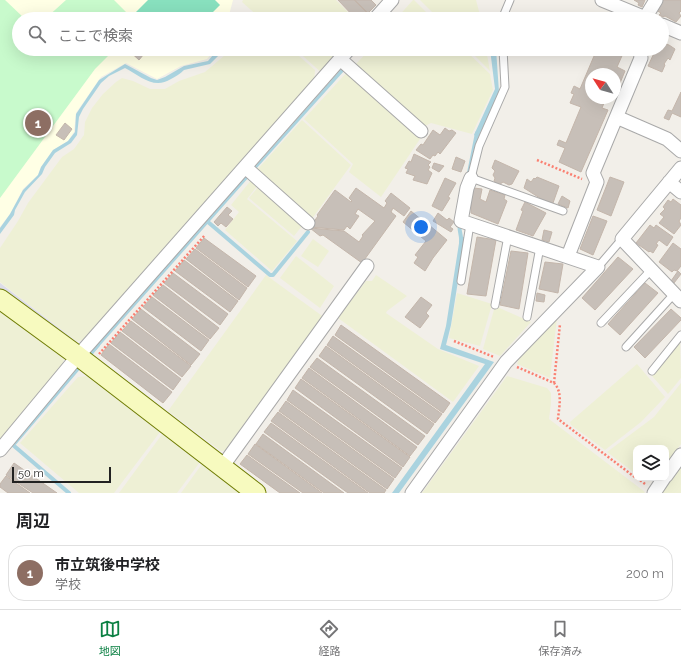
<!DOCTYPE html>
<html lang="ja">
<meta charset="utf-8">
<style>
body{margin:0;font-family:Raleway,"Noto Sans JP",sans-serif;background:#f6f6f6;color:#202124}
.controls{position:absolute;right:12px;bottom:12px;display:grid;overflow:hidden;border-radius:8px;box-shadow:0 4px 16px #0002}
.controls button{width:36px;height:36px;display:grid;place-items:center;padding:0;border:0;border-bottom:1px solid #e0e0e0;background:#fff;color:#202124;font:20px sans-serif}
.compass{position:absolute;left:585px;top:68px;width:36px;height:36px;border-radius:50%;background:#fff;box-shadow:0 4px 16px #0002;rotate:306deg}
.scale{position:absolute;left:12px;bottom:10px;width:99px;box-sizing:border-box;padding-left:4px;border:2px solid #222;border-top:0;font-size:11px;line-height:14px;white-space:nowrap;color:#222;-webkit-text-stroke:3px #fff;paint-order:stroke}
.you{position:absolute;left:421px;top:227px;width:14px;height:14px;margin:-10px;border:3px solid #fff;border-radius:50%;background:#1a73e8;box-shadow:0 0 0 6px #1a73e833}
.badge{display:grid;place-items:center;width:26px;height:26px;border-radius:50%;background:#0b8043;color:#fff;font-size:13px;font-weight:700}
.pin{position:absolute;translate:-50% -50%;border:2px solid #fff;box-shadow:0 1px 4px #0006}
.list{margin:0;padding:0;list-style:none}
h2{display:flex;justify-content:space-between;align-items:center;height:52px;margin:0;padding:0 16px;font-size:17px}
h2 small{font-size:13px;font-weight:400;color:#757577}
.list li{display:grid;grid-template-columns:26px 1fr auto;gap:12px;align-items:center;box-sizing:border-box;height:56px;margin:0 8px 8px;padding:0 8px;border:1px solid #e0e0e0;border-radius:16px}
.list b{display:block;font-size:15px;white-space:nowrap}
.list p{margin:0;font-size:13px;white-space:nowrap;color:#757577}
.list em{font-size:13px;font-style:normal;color:#757577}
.icon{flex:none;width:22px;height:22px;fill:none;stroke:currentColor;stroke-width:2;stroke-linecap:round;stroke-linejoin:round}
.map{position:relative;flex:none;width:681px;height:493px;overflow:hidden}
.search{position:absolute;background:#fff;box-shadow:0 4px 16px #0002;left:12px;right:12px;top:12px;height:44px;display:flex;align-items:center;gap:10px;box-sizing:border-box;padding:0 14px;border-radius:22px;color:#757577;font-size:15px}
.sheet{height:116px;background:#fff}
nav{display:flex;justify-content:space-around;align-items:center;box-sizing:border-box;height:56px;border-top:1px solid #e0e0e0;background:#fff;font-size:11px;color:#757577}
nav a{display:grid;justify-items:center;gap:2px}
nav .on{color:#0b8043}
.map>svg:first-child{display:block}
</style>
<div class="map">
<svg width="681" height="493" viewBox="0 0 681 493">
<rect width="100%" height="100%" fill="#f2efe9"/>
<path fill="#ffffe5" d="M 0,0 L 233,0 L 228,19 L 19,19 L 19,49 L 216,49 L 207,59 L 181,66 L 157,79 L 126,63 L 101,77 L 76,113 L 74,132 L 68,141 L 53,150 L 41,167 L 38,175 L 23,189 L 10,214 L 0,227 Z"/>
<path fill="#eef0d5" d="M 243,0 L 336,0 L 355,19 L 261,19 L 242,2 Z
M 413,0 L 414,0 L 433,19 L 396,19 Z
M 420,0 L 476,0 L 481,19 L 439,19 Z
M 232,49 L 291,49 L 315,70 L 314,83 L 86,340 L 76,341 L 0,282 L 0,248 L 18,221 L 28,203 L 62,157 L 74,149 L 84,135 L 85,122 L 92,108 L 103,94 L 116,82 L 122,78 L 133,81 L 150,89 L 165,89 L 179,81 L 205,72 Z
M 295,49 L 345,49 L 323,74 Z
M 370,49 L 464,49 L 490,74 L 493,90 L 472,134 L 431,123 L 423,127 L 355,65 Z
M 468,49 L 486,49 L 490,71 Z
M 348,71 L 422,136 L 381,197 L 349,172 L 353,164 L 304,119 Z
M 302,120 L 351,165 L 311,220 L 256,171 Z
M 252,179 L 258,185 L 247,199 L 297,241 L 272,271 L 225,230 L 239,212 L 231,205 Z
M 258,187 L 302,226 L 294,236 L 249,198 Z
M 313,239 L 329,251 L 318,267 L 301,256 Z
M 296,256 L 334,286 L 320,308 L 280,278 Z
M 266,275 L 325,318 L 229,450 L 221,451 L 168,411 Z
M 376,275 L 407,296 L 387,311 L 386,313 L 438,349 L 479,366 L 453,402 L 338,318 L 366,281 L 372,281 Z
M 457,293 L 492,304 L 480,346 L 449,338 Z
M 495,306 L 531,322 L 500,356 L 483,349 Z
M 0,308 L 60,354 L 64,359 L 62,366 L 55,376 L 34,398 L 0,439 Z
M 557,318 L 550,378 L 517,364 L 519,359 Z
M 680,341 L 681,378 L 668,394 L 652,376 Z
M 637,364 L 665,397 L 641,422 L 605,450 L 571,425 L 570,422 Z
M 88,376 L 160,432 L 114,493 L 79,493 L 20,443 L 78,377 Z
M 507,376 L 547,388 L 551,393 L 551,403 L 549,419 L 645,492 L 644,493 L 422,493 Z
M 681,383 L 681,444 L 666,464 L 666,448 L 636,448 L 636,474 L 607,452 L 654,417 Z
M 163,433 L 200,462 L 177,493 L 119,493 Z
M 202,464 L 240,493 L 181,493 Z
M 681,465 L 681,493 L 660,493 Z"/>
<path fill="#c8facc" d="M 0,0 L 5,0 L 25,19 L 19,19 L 19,49 L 115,49 L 95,69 L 0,198 Z
M 66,0 L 114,0 L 133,19 L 45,19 Z"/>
<path fill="#88e0be" d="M 148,0 L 215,0 L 220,5 L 206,19 L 135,19 L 132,16 Z"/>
<path fill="#dddde8" d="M 0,283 L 77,342 L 71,344 L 0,290 Z"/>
<path fill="#aad3df" d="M 218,49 L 225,49 L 210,64 L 184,70 C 180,74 176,76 171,79 C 154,90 140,76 125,68 L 109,76 L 101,83 L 83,109 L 79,117 L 77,135 L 71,143 L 55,153 L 45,167 L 42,174 L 25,192 L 15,210 L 14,215 L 0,234 L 0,228 L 10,214 L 23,190 L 38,175 L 41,167 L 53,150 L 68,141 L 75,132 L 76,114 L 99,80 L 125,64 L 151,78 L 157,80 L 165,77 L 184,66 L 208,61 Z
M 490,49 L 496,49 L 499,92 L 478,138 L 474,135 L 495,89 Z
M 343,67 L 344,71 L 255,170 L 253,169 Z
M 247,175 L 249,177 L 96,350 L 94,348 Z
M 460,237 L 465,237 L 451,325 L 446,345 L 494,362 L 399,493 L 392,493 L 485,364 L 440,349 L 446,326 Z"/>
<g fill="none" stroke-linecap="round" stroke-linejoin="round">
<path stroke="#aad3df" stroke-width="4" d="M 469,173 L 477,133
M 208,222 L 270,275 L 273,275 L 308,232
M 460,223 C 458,230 462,235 461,242
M 88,357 L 98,345
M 69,493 L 13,445 L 81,365"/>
</g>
<path fill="#c7bfb8" stroke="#c4b6ab" d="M 338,0 L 354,0 L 367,13 L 361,19 L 356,19 Z
M 355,0 L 371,0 L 376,5 L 368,13 Z
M 634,0 L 645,0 L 642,7 L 638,5 L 639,3 Z
M 663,0 L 681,0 L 681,11 L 679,13 L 681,16 L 676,22 L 665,16 L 663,17 L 659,15 L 661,13 L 656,10 Z
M 662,43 L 669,45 L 675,49 L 670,60 L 668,58 L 664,64 L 665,65 L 662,72 L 648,66 L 656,49 L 662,49 Z
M 127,49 L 148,49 L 139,60 Z
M 597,49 L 625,49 L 617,67 L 625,71 L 615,95 L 615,74 L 591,74 L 591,98 L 606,98 L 602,108 L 608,110 L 581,172 L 559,162 L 565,148 L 557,145 L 559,140 L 566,143 L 581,107 L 570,103 L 574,94 L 571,93 L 574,86 L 580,89 Z
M 681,92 L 681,117 L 672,113 L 669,120 L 664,118 L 668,110 L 672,111 Z
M 65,123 L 72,129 L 64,140 L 56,135 Z
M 445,128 L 449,131 L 452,130 L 456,133 L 440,154 L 438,152 L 435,156 L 433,155 L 430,159 L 416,150 L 421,144 L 423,145 L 433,130 L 440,135 Z
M 414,154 L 431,162 L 428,165 L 430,167 L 428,170 L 432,173 L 427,184 L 413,180 L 415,176 L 406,173 L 408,169 L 405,168 L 409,161 L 411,162 Z
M 456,157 L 465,161 L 461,172 L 452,169 Z
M 495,160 L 519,171 L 512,184 L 509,185 L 503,182 L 499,185 L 494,181 L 495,178 L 493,175 L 495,171 L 492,168 Z
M 434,163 L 444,166 L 439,172 L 432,168 Z
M 537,177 L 559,186 L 553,203 L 543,200 L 524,188 L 527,179 L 531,182 L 534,178 L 535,179 Z
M 610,177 L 624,182 L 611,216 L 597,210 Z
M 445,178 L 456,183 L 448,197 L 450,198 L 442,211 L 432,206 Z
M 356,188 L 384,208 L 387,203 L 385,201 L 391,193 L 410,208 L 404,216 L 393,208 L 391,212 L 396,216 L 362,263 L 323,235 L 320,236 L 310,228 L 344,231 L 359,242 L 363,236 L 362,235 L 375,221 L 358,209 L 355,214 L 359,216 L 350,229 L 347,226 L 344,230 L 310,227 L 318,216 L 317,215 L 335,190 L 351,202 L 352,201 L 349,198 Z
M 474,188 L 482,189 L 480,199 L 486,202 L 490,190 L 505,195 L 504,199 L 507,201 L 498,224 L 471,213 L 471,201 Z
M 562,196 L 570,201 L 568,208 L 558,204 Z
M 673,199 L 681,205 L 681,218 L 679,221 L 681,225 L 674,234 L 659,223 L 664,217 L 660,214 L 665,209 L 663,207 L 668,200 L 671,202 Z
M 525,202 L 546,213 L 533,236 L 516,230 L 523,211 L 521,210 Z
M 227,207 L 232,211 L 228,215 L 233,219 L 226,227 L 221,223 L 218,226 L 214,222 Z
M 411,211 L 423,221 L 425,219 L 430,223 L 429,225 L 447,240 L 433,258 L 425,271 L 414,263 L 418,257 L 415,255 L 426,241 L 403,222 Z
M 438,213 L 447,220 L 449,218 L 454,222 L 450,227 L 453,229 L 451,232 L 433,221 Z
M 593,216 L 607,221 L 593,255 L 580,249 Z
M 650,225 L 654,228 L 656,225 L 673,237 L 667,246 L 659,240 L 656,244 L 658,245 L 653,253 L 650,251 L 649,252 L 636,243 Z
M 544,230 L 552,232 L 549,242 L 542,240 Z
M 477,237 L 496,240 L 486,296 L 467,294 Z
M 204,238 L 256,276 L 248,287 L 196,248 Z
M 673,243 L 681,249 L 681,266 L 677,271 L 674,270 L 672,272 L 659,262 Z
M 195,249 L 247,288 L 239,300 L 186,259 Z
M 511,251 L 528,253 L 519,309 L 500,305 Z
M 618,257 L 633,269 L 595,310 L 582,298 Z
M 184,260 L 238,301 L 230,312 L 175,271 Z
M 545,262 L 563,264 L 558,293 L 539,289 Z
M 678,271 L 681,274 L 674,283 L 671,281 Z
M 173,273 L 228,314 L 220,325 L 164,283 Z
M 645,283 L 658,293 L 620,335 L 608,324 Z
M 163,285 L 219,328 L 210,339 L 153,295 Z
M 537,293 L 545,295 L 544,302 L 536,301 Z
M 152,297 L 209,340 L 201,351 L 143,307 Z
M 421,297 L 432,305 L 426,313 L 429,316 L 420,328 L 405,317 Z
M 141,309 L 200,354 L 191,365 L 132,319 Z
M 671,309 L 681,318 L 681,320 L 645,358 L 634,347 Z
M 131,321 L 191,366 L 182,377 L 122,331 Z
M 341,325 L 450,403 L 443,413 L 335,335 Z
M 120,332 L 181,379 L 173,390 L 111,343 Z
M 333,336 L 442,414 L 435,423 L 327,345 Z
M 109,344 L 172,392 L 163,403 L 101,355 Z
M 326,346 L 434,424 L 427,434 L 319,356 Z
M 317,358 L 425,436 L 418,445 L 310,367 Z
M 309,368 L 417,447 L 410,456 L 302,378 Z
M 301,379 L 410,457 L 403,467 L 295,388 Z
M 293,390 L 402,468 L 395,478 L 287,400 Z
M 286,401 L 394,479 L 387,489 L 279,411 Z
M 278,412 L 386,490 L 384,493 L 370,493 L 271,421 Z
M 271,423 L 368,493 L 348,493 L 264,432 Z
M 263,434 L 344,493 L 324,493 L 256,444 Z
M 255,444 L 322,493 L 303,493 L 248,454 Z
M 247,455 L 300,493 L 280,493 L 240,464 Z
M 14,463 L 57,493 L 33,493 L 6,475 Z
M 6,476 L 30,493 L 8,493 L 0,487 L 0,484 Z"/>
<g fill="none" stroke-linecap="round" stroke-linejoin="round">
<g stroke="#a9a9a9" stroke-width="9">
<path id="lane" d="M 502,19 L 510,0
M 503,49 L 505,87 L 479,146 L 471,178 L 563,211
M 598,267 L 622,239
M 461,281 L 470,224
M 495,305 L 508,236
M 527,317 L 540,247
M 601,323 L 651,270
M 626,347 L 674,294
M 652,371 L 681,335"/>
</g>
<g stroke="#a9a9a9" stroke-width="15">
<path id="street" d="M 602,0 L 648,19
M 645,18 L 656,0
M 375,19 L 392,0
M 662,25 L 681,33
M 340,59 L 421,131
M 621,119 L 667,139 L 681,151
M 245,167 L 308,223
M 681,168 L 622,239 L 681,301
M 669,182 L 681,192
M 568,256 L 597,182 L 593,173 L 641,58 L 640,49
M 0,450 L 78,356 L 349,49
M 222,467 L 367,266
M 666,476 L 681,455
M 412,493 L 506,362 L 598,267 L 461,221 L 467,188 L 471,178
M 654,493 L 664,478"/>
</g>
<g stroke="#707d05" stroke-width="21">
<path id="secondary" d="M 0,299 L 78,356 L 256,493"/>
</g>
<path stroke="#fa8072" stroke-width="2.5" stroke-dasharray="2 2" stroke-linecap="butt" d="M 537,160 L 582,179
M 454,341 L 494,357
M 99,354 L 205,235
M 517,367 L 554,383 C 563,392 559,407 558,419 L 636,478
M 554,383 L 560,324
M 637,478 L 645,484"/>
<use href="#lane" stroke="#fff" stroke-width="7"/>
<use href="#street" stroke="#fff" stroke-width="13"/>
<use href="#secondary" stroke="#f7fabf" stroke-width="19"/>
</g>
</svg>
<div class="controls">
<button><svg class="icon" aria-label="layers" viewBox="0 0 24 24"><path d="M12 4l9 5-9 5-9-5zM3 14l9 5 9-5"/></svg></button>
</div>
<svg class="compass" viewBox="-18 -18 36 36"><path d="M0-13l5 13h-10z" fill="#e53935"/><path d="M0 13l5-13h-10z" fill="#757577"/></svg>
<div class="scale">50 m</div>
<div class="you"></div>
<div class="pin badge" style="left:38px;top:123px;background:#8d6e63">1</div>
<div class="search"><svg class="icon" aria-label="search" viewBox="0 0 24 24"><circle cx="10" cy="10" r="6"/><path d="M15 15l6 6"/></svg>ここで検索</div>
</div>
<section class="sheet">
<h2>周辺<small></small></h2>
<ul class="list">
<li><span class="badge" style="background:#8d6e63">1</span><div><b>市立筑後中学校</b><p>学校</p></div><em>200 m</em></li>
</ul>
</section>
<nav>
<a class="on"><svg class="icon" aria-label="map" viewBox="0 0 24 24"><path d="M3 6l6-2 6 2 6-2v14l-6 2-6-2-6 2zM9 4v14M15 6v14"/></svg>地図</a>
<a><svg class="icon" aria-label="directions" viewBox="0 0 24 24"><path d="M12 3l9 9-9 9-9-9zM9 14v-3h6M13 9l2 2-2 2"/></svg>経路</a>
<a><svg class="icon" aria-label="saved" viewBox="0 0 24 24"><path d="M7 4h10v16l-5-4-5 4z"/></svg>保存済み</a>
</nav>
